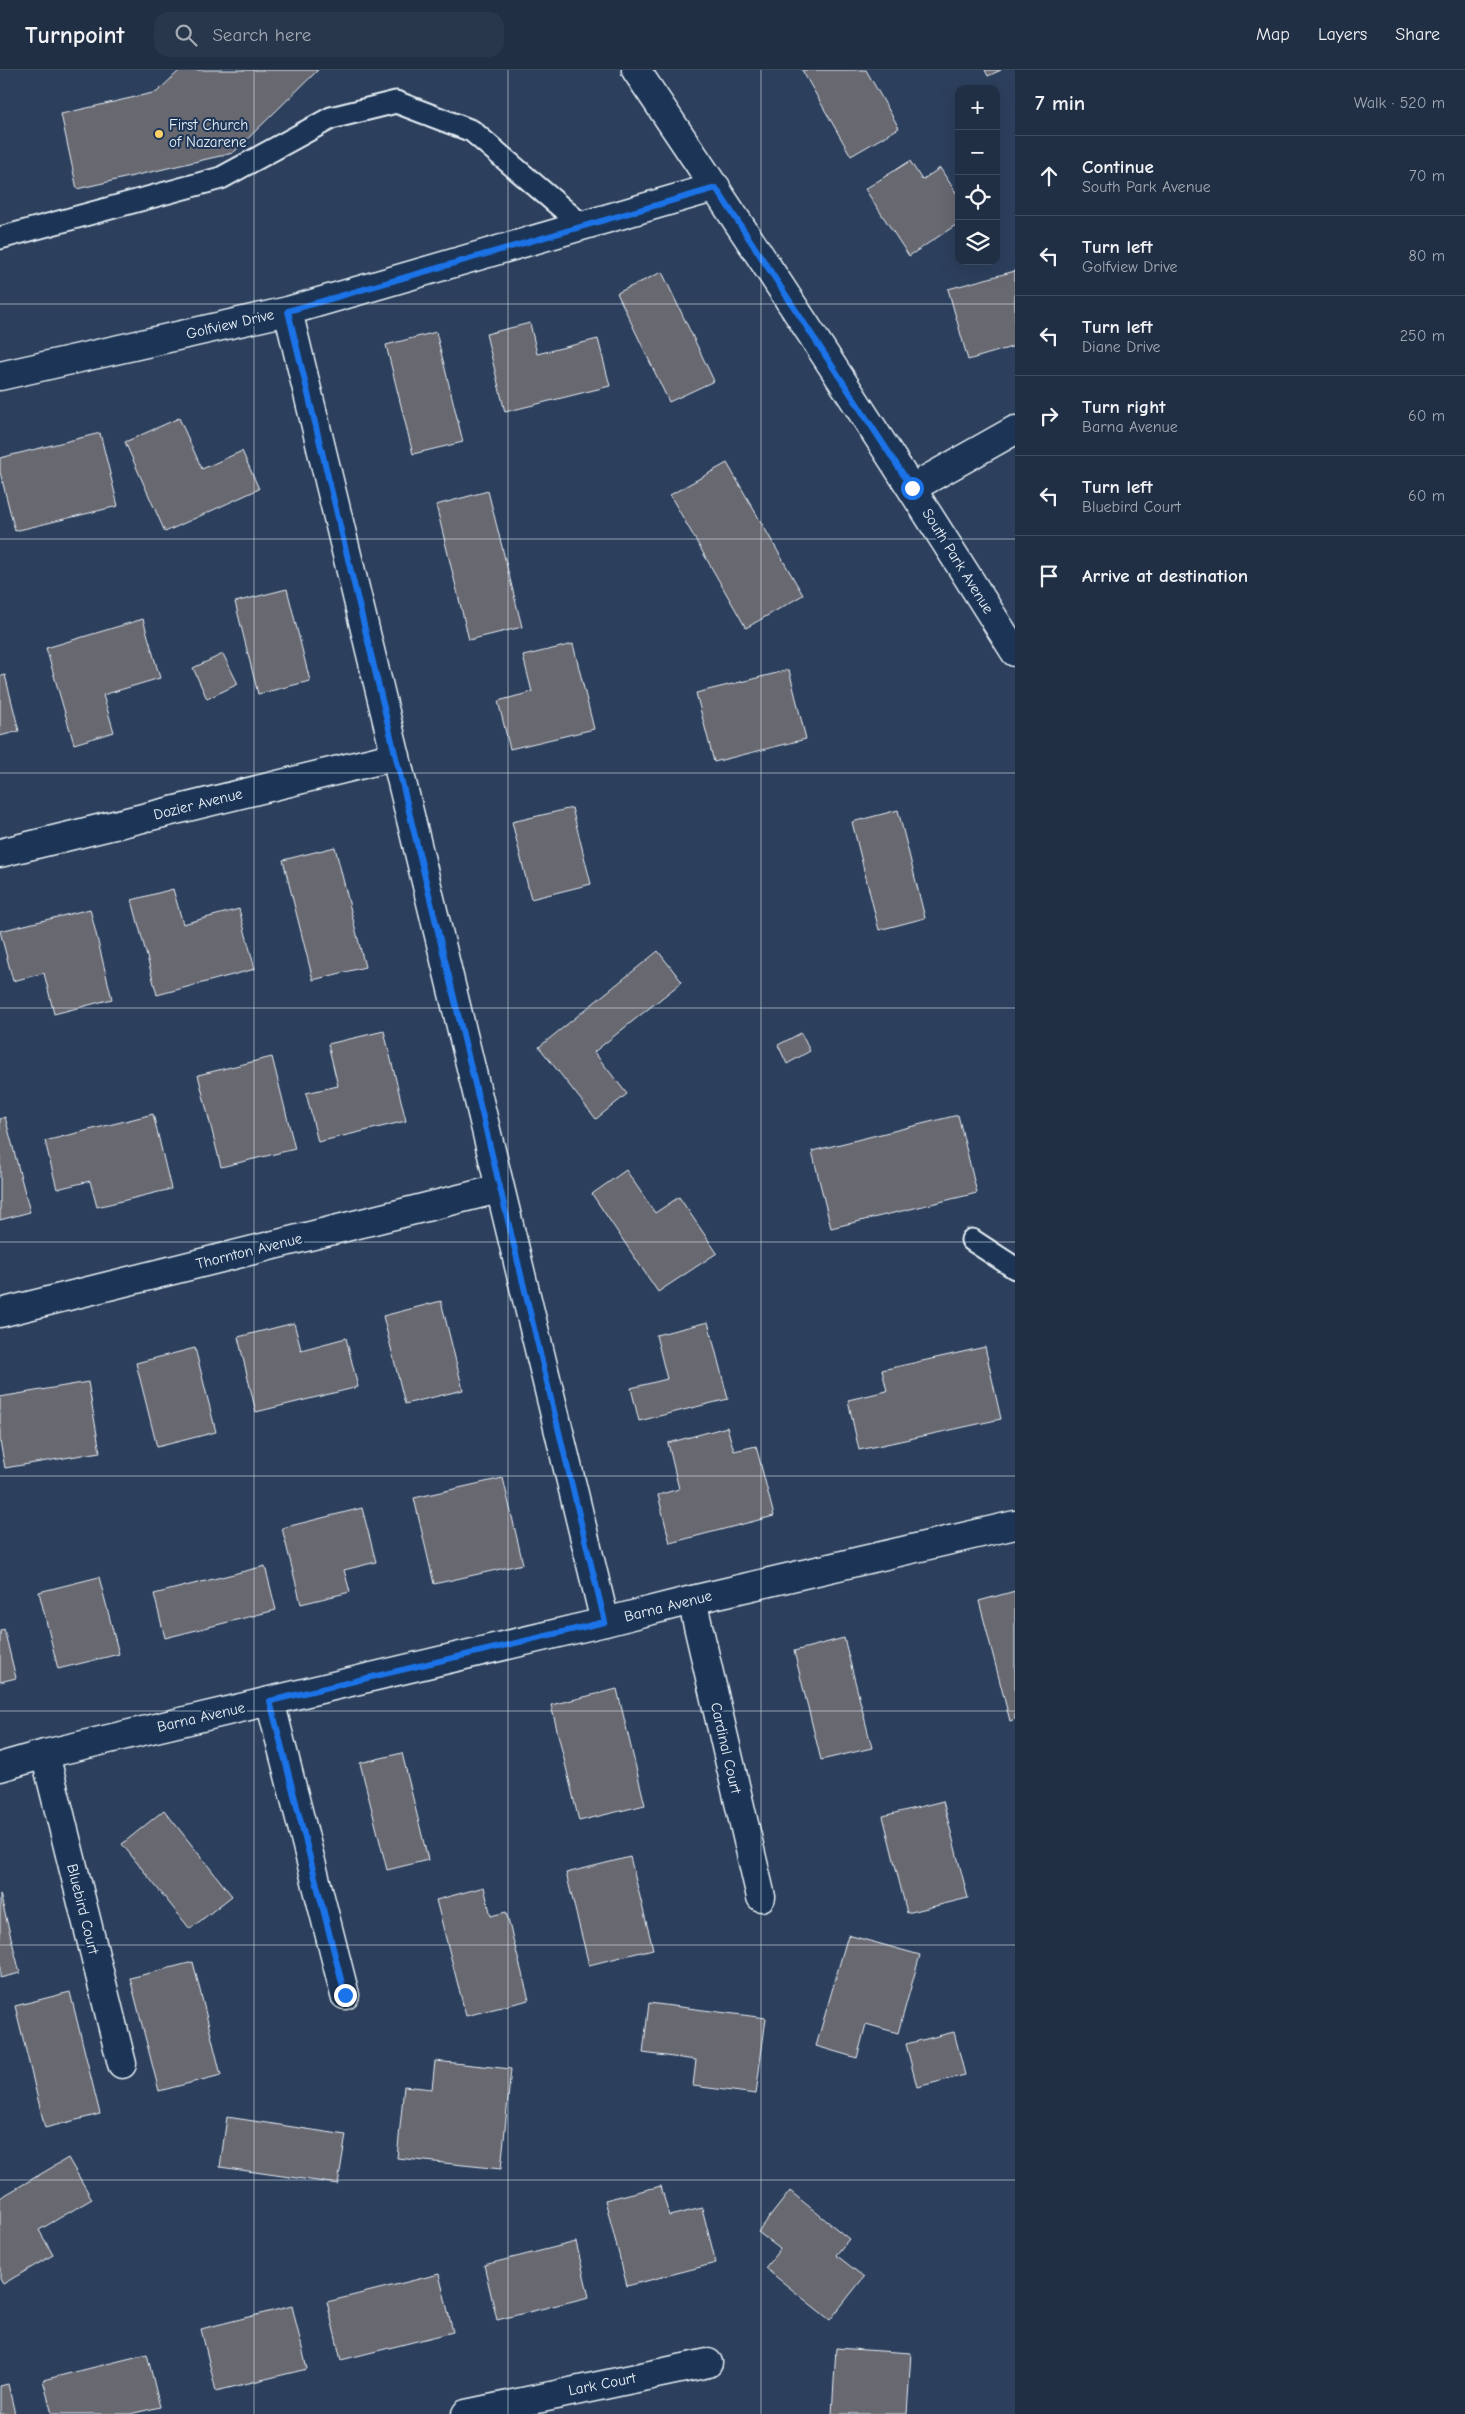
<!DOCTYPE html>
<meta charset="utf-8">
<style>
body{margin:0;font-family:"Comic Neue",sans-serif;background:#29374c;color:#f1f3f6}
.controls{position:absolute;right:15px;top:15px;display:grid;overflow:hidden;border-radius:10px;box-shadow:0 5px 20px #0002}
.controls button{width:45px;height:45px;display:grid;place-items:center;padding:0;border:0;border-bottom:1px solid #3e4a5e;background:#212f45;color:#f1f3f6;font:25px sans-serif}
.stop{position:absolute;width:15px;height:15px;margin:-11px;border:4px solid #1a73e8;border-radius:50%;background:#fff}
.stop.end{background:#1a73e8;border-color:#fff;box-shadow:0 1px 5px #0008}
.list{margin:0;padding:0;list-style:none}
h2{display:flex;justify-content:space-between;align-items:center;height:65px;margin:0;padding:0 20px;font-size:21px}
h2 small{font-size:16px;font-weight:400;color:#a2a9b3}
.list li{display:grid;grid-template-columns:32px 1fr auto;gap:15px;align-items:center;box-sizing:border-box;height:80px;padding:0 20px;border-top:1px solid #3e4a5e}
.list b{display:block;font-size:19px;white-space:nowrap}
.list p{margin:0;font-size:16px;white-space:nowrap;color:#a2a9b3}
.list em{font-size:16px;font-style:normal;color:#a2a9b3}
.icon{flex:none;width:28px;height:28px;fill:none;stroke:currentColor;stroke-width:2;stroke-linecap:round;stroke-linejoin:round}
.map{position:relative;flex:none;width:1015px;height:2344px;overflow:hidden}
header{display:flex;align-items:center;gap:30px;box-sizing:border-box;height:70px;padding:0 25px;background:#212f45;border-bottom:1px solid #3e4a5e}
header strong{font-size:24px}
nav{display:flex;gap:28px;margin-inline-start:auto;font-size:18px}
.search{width:350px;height:45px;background:#29374c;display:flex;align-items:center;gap:12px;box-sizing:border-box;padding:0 18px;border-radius:15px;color:#a2a9b3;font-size:19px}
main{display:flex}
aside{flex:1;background:#212f45}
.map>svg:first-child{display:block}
</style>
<header>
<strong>Turnpoint</strong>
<div class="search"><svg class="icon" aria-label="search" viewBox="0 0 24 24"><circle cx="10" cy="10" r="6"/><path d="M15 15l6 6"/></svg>Search here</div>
<nav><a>Map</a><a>Layers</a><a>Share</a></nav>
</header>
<main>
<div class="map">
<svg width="1015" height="2344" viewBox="0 0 1015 2344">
<rect width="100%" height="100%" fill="#2c3f5c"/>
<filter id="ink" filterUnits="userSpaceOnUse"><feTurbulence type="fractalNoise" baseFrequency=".02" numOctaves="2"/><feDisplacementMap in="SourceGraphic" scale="10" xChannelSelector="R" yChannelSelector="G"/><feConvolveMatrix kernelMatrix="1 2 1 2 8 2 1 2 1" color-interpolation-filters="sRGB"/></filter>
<g filter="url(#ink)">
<path fill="#676871" stroke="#e8f1f8" d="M 180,0 L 318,0 L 233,83 L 77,119 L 61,44 L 157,22 Z
M 802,0 L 866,0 L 899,58 L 851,86 Z
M 985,0 L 1001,0 L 988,6 Z
M 910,91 L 922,110 L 940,98 L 959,127 L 959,153 L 909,186 L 865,119 Z
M 1015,201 L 1015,276 L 968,290 L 948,219 Z
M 662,202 L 714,311 L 669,332 L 617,223 Z
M 530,253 L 537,284 L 598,269 L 610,316 L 505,342 L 486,264 Z
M 436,262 L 463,372 L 413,384 L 386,275 Z
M 179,348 L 202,399 L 242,381 L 259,419 L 165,462 L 125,372 Z
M 100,363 L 118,436 L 15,461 L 0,402 L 0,388 Z
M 727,393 L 803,525 L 746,558 L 670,425 Z
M 488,421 L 522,557 L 469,570 L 436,435 Z
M 287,519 L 310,611 L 258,624 L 235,532 Z
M 143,549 L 160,608 L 103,625 L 114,662 L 74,674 L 46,578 Z
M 573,574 L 594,659 L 510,679 L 498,631 L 532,622 L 523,586 Z
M 223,584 L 238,614 L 207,629 L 193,598 Z
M 789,600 L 806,669 L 714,692 L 696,623 Z
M 5,605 L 19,661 L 0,666 L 0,606 Z
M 572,738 L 591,814 L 531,829 L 512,752 Z
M 898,740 L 925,848 L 879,860 L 852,752 Z
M 335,777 L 365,897 L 313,910 L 283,790 Z
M 173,819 L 183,854 L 239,839 L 255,899 L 157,925 L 132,830 Z
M 90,839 L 112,929 L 54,944 L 44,903 L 13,911 L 0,861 Z
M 658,881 L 682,912 L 594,982 L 627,1024 L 596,1049 L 539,977 Z
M 384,961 L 406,1051 L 318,1072 L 306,1023 L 338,1016 L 328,974 Z
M 801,963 L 810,981 L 787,994 L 778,975 Z
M 272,987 L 295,1079 L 221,1097 L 198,1005 Z
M 153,1044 L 171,1119 L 97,1137 L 90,1111 L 57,1119 L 45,1071 Z
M 958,1045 L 977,1123 L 831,1158 L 812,1081 Z
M 5,1047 L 30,1142 L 0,1150 L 0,1049 Z
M 626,1100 L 655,1143 L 679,1127 L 717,1183 L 658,1222 L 592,1124 Z
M 441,1231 L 463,1320 L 405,1334 L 383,1246 Z
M 708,1252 L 728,1329 L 639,1351 L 631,1318 L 667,1309 L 656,1265 Z
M 294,1253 L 301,1280 L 346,1268 L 358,1317 L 256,1342 L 238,1267 Z
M 985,1277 L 1001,1349 L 859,1380 L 848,1330 L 887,1321 L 882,1300 Z
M 195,1278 L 216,1362 L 157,1377 L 136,1293 Z
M 88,1312 L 100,1382 L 5,1398 L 0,1371 L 0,1327 Z
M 727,1357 L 734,1381 L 756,1376 L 774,1446 L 670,1473 L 658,1425 L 679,1419 L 668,1373 Z
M 503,1408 L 523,1494 L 434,1514 L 414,1428 Z
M 362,1438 L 376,1492 L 344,1500 L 350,1522 L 301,1534 L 282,1458 Z
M 265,1496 L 276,1540 L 165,1568 L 154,1524 Z
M 99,1507 L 119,1584 L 58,1599 L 39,1522 Z
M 1015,1521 L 1015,1649 L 1010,1651 L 979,1531 Z
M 4,1559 L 16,1608 L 0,1612 L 0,1561 Z
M 844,1568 L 872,1678 L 821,1690 L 794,1581 Z
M 617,1619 L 645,1735 L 579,1751 L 551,1635 Z
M 402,1683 L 428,1790 L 387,1800 L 360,1693 Z
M 943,1731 L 968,1828 L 907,1843 L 883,1746 Z
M 164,1740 L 232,1826 L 190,1859 L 122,1774 Z
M 630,1787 L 653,1879 L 589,1895 L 566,1803 Z
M 484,1817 L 491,1846 L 506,1842 L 529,1930 L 466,1946 L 436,1830 Z
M 0,1824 L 20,1903 L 0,1908 Z
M 848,1865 L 920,1885 L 898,1963 L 866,1954 L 857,1988 L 816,1976 Z
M 193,1892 L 221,2005 L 159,2021 L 130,1908 Z
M 70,1922 L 100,2044 L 45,2058 L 15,1936 Z
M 649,1933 L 766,1948 L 756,2024 L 693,2016 L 696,1990 L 643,1983 Z
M 954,1962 L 965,2005 L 917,2017 L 906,1974 Z
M 435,1991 L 511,1999 L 501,2099 L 397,2088 L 404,2016 L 432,2019 Z
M 227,2047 L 346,2065 L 338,2114 L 220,2097 Z
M 68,2088 L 92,2129 L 39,2160 L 53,2185 L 3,2214 L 0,2209 L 0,2128 Z
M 661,2116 L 669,2146 L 702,2138 L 716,2193 L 627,2216 L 605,2130 Z
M 790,2121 L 849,2169 L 836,2185 L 864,2207 L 830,2250 L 765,2198 L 780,2179 L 758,2162 Z
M 576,2172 L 589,2227 L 497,2250 L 484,2195 Z
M 439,2204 L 453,2262 L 341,2290 L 327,2232 Z
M 292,2236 L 307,2299 L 216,2321 L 201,2259 Z
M 836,2278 L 911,2283 L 907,2344 L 832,2344 Z
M 147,2284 L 160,2337 L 130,2344 L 52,2344 L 43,2310 Z
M 8,2314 L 15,2344 L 0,2344 L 0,2316 Z"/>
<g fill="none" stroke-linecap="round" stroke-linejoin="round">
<g stroke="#e8f1f8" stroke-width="25">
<path id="service" d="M 0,168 L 221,108 L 331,48 L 396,32 L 472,61 L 583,156
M 972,1170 L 1015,1198"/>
</g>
<g stroke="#e8f1f8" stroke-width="31">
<path id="minor" d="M 288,241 L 605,1552
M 0,306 L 288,241 L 716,117
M 912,418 L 1015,360
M 0,783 L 396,686
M 0,1243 L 499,1119
M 692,1530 L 761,1827
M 270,1631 L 345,1925
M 45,1684 L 122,1994
M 466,2344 L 708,2293"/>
</g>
<g stroke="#e8f1f8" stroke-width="31">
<path id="tertiary" d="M 636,0 C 766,192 892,386 1015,582
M 0,1697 L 45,1684 L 605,1552 L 692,1530 L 1015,1455"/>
</g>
<use href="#service" stroke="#1d3557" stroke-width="21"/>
<use href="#minor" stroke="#1d3557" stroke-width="28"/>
<use href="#tertiary" stroke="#1d3557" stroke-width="28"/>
</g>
</g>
<g fill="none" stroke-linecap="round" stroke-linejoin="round" filter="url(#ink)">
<path stroke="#1a73e8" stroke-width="6" d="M 345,1925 L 270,1631 L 605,1552 L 288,241 L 716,118 L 912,418"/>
</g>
<path fill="none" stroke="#e8f1f8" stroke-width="1" stroke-opacity="0.55" d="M 254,0 L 254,2344M 508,0 L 508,2344M 761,0 L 761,2344M 0,234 L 1015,234M 0,469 L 1015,469M 0,703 L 1015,703M 0,938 L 1015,938M 0,1172 L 1015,1172M 0,1406 L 1015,1406M 0,1641 L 1015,1641M 0,1875 L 1015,1875M 0,2110 L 1015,2110"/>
<circle fill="#ffd166" stroke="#1d3557" stroke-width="2" cx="159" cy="64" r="5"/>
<g text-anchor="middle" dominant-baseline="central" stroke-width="4" stroke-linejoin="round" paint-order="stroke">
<g font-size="15" fill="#e8f1f8" stroke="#1d3557" text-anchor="start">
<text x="169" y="55">First Church<tspan x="169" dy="17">of Nazarene</tspan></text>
</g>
<g font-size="15" fill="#e8f1f8" stroke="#1d3557">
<text transform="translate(230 254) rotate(-13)">Golfview Drive</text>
<text transform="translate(958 491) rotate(58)">South Park Avenue</text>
<text transform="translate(198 734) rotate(-14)">Dozier Avenue</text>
<text transform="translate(249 1181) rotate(-14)">Thornton Avenue</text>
<text transform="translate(668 1536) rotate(-14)">Barna Avenue</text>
<text transform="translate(201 1647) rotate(-13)">Barna Avenue</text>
<text transform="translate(726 1678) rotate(77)">Cardinal Court</text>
<text transform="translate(83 1839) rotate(76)">Bluebird Court</text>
<text transform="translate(602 2314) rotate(-11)">Lark Court</text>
</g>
</g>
</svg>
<div class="controls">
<button>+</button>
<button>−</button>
<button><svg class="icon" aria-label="locate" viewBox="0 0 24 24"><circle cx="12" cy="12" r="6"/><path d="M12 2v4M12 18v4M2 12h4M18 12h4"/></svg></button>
<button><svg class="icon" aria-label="layers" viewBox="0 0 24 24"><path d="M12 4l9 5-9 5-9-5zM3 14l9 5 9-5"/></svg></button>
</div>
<div class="stop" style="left:912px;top:418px"></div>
<div class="stop end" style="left:345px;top:1925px"></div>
</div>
<aside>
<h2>7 min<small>Walk · 520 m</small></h2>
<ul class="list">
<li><svg class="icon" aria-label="ahead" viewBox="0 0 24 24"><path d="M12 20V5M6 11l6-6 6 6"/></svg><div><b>Continue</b><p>South Park Avenue</p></div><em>70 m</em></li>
<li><svg class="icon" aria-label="left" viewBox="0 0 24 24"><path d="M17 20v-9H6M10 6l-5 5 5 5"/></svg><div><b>Turn left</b><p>Golfview Drive</p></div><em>80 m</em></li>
<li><svg class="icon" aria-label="left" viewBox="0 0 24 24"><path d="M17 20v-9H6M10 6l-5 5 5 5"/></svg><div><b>Turn left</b><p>Diane Drive</p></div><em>250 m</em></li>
<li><svg class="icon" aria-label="right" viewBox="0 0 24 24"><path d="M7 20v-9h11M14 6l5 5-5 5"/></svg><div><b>Turn right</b><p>Barna Avenue</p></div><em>60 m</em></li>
<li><svg class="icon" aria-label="left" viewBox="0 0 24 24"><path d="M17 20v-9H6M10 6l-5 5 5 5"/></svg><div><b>Turn left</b><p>Bluebird Court</p></div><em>60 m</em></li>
<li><svg class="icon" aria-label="arrive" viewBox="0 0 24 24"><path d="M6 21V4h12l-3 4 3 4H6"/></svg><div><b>Arrive at destination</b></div></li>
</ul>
</aside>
</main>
